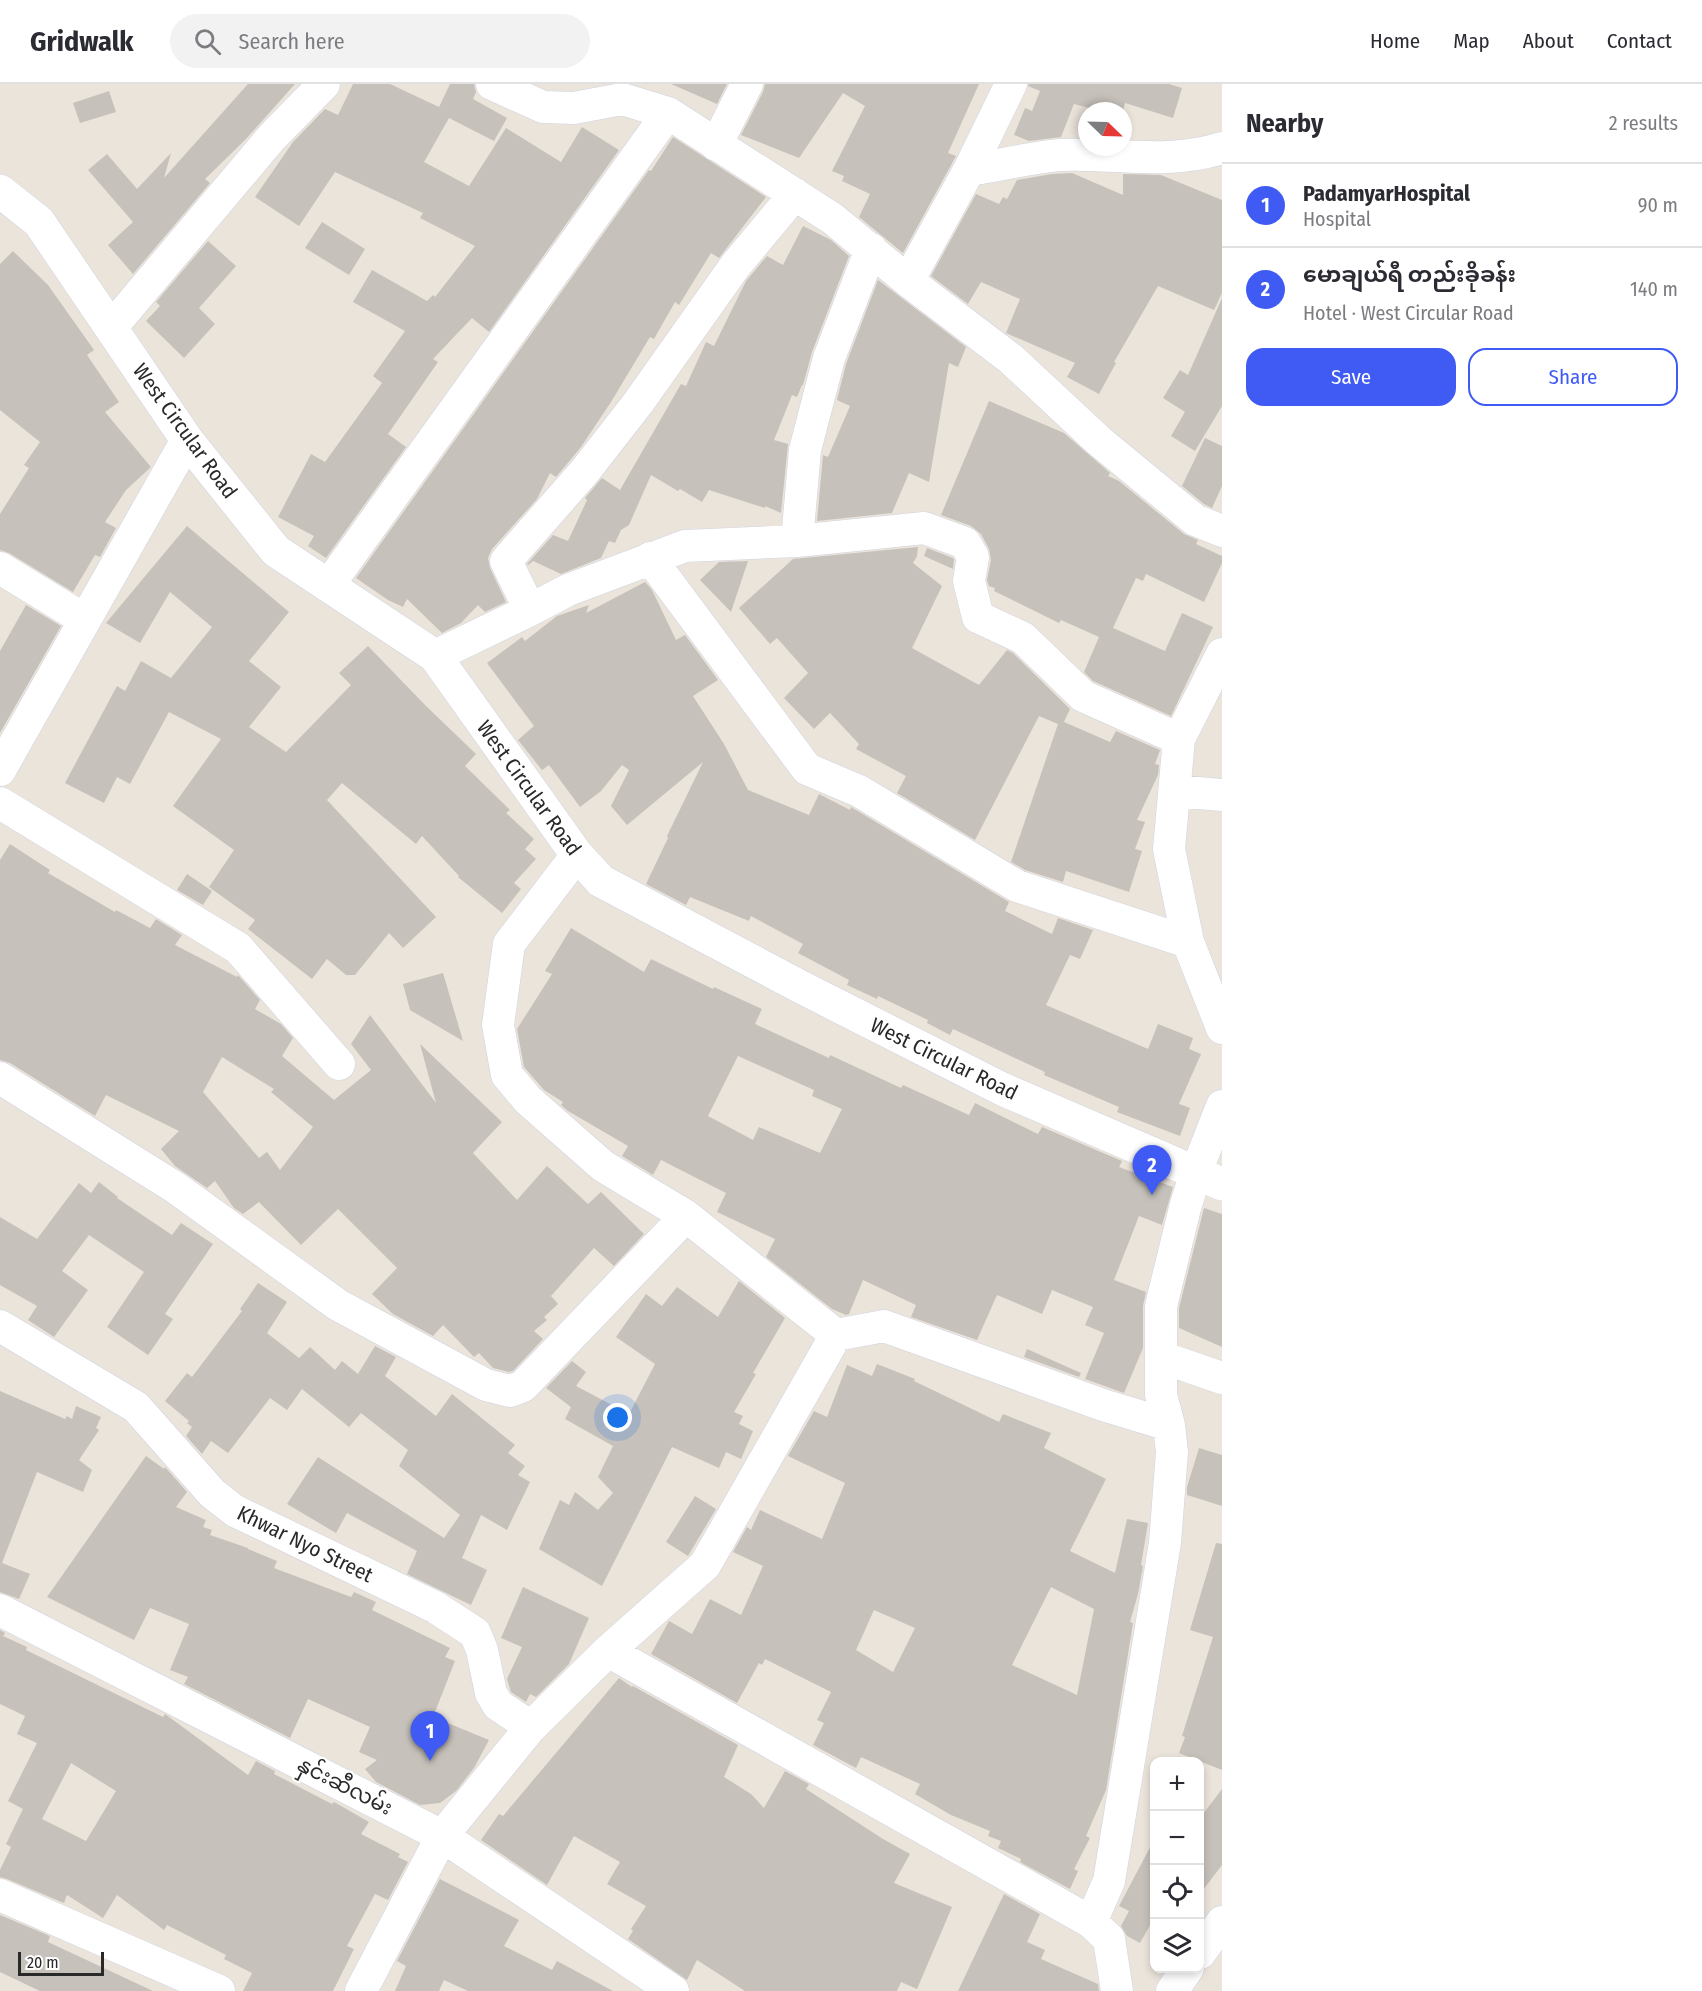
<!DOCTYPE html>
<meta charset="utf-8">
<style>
body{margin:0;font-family:"Fira Sans Condensed","Noto Sans Myanmar",sans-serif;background:#f2f2f3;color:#2b2b33}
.controls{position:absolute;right:18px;bottom:18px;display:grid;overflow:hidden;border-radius:12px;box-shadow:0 3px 9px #0003}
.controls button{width:54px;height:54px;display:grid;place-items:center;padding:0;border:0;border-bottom:2px solid #e1e1e2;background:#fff;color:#2b2b33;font:30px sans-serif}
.compass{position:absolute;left:1078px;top:18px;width:54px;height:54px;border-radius:50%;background:#fff;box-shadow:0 3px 9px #0003;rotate:113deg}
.scale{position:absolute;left:18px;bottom:15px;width:86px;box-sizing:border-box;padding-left:6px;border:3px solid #292929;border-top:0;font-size:16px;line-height:21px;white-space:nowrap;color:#292929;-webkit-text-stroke:4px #fff;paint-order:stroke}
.you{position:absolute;left:618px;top:1334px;width:21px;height:21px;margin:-15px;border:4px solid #fff;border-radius:50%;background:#1a73e8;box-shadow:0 0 0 9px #1a73e833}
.badge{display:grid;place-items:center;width:39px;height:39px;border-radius:50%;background:#405bf3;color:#fff;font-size:20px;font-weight:700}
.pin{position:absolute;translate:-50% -50px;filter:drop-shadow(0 2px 3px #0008)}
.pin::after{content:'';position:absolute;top:32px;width:21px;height:18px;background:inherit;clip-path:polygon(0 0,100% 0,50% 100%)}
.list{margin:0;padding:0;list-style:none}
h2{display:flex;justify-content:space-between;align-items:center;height:78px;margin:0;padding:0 24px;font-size:26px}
h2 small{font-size:20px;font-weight:400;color:#7c7c81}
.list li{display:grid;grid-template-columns:39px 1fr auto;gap:18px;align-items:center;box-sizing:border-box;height:84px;padding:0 24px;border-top:2px solid #e1e1e2}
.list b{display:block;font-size:22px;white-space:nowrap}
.list p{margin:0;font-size:20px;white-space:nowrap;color:#7c7c81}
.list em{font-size:20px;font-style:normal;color:#7c7c81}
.actions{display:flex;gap:12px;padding:18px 24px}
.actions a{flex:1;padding:14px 0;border:2px solid #405bf3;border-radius:18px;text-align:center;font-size:21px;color:#405bf3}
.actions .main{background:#405bf3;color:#fff}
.icon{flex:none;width:33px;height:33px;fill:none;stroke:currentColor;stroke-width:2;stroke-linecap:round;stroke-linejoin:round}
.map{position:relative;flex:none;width:1222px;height:1907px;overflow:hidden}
header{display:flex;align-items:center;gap:36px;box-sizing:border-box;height:84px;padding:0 30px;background:#fff;border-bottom:2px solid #e1e1e2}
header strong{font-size:28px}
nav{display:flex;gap:33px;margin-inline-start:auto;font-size:21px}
.search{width:420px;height:54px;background:#f2f2f3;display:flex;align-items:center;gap:15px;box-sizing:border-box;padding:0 21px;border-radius:33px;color:#7c7c81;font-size:22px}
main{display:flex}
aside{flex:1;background:#fff}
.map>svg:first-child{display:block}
</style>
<header>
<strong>Gridwalk</strong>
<div class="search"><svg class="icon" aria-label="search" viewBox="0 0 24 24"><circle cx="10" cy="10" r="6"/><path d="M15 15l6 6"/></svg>Search here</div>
<nav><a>Home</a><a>Map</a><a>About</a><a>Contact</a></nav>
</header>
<main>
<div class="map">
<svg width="1222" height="1907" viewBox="0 0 1222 1907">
<rect width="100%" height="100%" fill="#ebe4db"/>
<path fill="#c6c1ba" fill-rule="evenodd" d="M 248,0 L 295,0 L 245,56 L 205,95 L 210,99 L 133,190 L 108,161 L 133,138 L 88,86 L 107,70 L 137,105 L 171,69 L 164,94 Z
M 353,0 L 390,0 L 439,23 L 450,0 L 474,0 L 476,8 L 473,15 L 507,34 L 494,57 L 449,34 L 424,78 L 469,102 L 506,44 L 561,78 L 582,43 L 619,66 L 489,248 L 472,234 L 433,275 L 438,278 L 388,350 L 406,363 L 326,474 L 308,462 L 314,452 L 278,433 L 311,370 L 325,378 L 382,299 L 373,292 L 405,247 L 353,218 L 372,186 L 427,217 L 433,211 L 435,213 L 475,162 L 420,134 L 423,129 L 335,88 L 299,142 L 255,113 L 293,58 L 325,25 L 338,31 Z
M 671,0 L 727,0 L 717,20 Z
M 765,0 L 979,0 L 948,69 L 956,72 L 903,169 L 859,133 L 870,110 L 842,97 L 844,92 L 832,87 L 865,22 L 843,9 L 799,74 L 741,51 L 763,8 Z
M 1029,0 L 1169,0 L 1182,4 L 1173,34 L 1125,19 L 1123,27 L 1101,27 L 1074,20 L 1061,53 L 1029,57 L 1014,51 L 1025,24 L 1032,27 L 1040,7 L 1028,2 Z
M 109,7 L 116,28 L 80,39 L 73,19 Z
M 673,53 L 766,113 L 719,174 L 711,169 L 679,221 L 675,218 L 654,255 L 650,253 L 611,318 L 581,363 L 556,393 L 550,389 L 537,415 L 492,465 L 488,474 L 490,484 L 506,518 L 485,528 L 478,521 L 461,539 L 442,549 L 407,515 L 403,523 L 388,516 L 356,494 L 649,86 L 651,87 Z
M 1072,89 L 1123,111 L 1123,90 L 1161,91 L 1222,116 L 1222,209 L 1214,226 L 1158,202 L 1114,278 L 1116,279 L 1099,310 L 1067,293 L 1075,279 L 1006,249 L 1020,215 L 981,198 L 968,220 L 931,192 L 976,110 L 999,120 L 1003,113 L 1007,115 L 1017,96 L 1052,90 Z
M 322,138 L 365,165 L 349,191 L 305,164 Z
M 803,142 L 831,156 L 849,172 L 812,268 L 803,301 L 802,301 L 797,313 L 792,311 L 774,356 L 788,360 L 781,429 L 765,422 L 765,424 L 709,406 L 702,418 L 680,405 L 678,407 L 651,391 L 629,441 L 621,446 L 615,459 L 609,457 L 601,474 L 561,490 L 533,477 L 528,481 L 527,480 L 553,451 L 568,457 L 587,416 L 585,414 L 602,394 L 620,406 L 681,300 L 686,302 L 706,258 L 714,262 L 746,197 L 767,172 L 783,181 Z
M 208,157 L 236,182 L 199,224 L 215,240 L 184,274 L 146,237 L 160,222 L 156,218 Z
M 13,167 L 48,201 L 94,266 L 87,271 L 119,318 L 105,328 L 151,383 L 126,406 L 105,438 L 116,444 L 100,473 L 95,471 L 73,508 L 9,469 L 0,466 L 0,430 L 29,384 L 24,381 L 40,358 L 0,326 L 0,180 Z
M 878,196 L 966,263 L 958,283 L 949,279 L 929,398 L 909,389 L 892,429 L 817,437 L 823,371 L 828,373 L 850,322 L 837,316 L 846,280 Z
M 1222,214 L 1222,322 L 1195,367 L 1171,352 L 1185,328 L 1163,314 L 1180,286 L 1188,291 Z
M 989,317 L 1064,349 L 1110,389 L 1108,392 L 1119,397 L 1184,450 L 1198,456 L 1196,460 L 1222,472 L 1222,479 L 1204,518 L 1146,490 L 1143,497 L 1136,494 L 1113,544 L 1165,567 L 1182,529 L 1213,543 L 1171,632 L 1093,597 L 1084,588 L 1099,553 L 1061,536 L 1059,539 L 994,507 L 995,504 L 989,502 L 987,496 L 991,476 L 989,465 L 981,450 L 971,442 L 941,431 Z
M 1205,354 L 1222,362 L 1222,402 L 1212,424 L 1204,420 L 1182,402 Z
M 187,442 L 289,528 L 249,577 L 281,603 L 249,643 L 286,668 L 351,601 L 339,589 L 368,562 L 426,622 L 476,670 L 465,682 L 510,726 L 506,729 L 534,755 L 525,765 L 536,775 L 514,799 L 521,805 L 502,829 L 458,793 L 459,792 L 422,752 L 416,760 L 342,699 L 327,716 L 436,833 L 403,864 L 389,849 L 355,891 L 346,891 L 327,875 L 312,895 L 248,845 L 255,836 L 209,803 L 234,766 L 173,722 L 221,655 L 169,628 L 130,700 L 117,693 L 104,719 L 65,699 L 117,602 L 125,607 L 141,577 L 171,594 L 212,543 L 170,508 L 140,559 L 106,539 Z
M 918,463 L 917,472 L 913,479 L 942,502 L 912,564 L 979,601 L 1007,566 L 1013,569 L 1070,625 L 1064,638 L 1110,658 L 1116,647 L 1160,666 L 1155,680 L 1159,681 L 1158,691 L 1137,736 L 1145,738 L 1135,765 L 1142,767 L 1129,808 L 1066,787 L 1063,798 L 1025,786 L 1011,778 L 1058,640 L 1039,632 L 975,756 L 897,709 L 906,692 L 856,665 L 859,660 L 830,629 L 814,645 L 784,614 L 808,589 L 777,554 L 770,560 L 739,524 L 793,475 Z
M 927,464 L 953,474 L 954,476 L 953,485 L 924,472 Z
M 748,477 L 731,528 L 700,496 L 719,478 Z
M 645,498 L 652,506 L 676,556 L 685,551 L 718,596 L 693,612 L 724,660 L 748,706 L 809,731 L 819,710 L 850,726 L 851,723 L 1009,818 L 1005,827 L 1052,850 L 1058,834 L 1093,846 L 1080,875 L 1070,871 L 1046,921 L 1148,965 L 1158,940 L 1193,954 L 1189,965 L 1201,970 L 1179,1020 L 1190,1024 L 1180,1052 L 1117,1028 L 1119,1023 L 1044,991 L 1045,988 L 953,945 L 950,951 L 927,939 L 928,936 L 878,912 L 877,915 L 847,901 L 849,896 L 798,869 L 803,860 L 751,832 L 749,837 L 690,813 L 686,821 L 646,800 L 668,754 L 667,752 L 703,678 L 627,741 L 611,722 L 629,686 L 622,681 L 601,707 L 580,723 L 549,681 L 542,686 L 518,656 L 534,642 L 487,579 L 522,553 L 525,557 L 557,532 L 589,521 L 586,529 Z
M 26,521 L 61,542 L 0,649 L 0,567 Z
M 10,760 L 50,786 L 48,789 L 115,828 L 116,826 L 150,844 L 156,835 L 182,851 L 175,861 L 237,893 L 238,891 L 260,916 L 255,925 L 281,940 L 293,954 L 282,972 L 334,1016 L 371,986 L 351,960 L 370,931 L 436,1019 L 420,960 L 502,1038 L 473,1069 L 517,1116 L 547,1082 L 588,1120 L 601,1108 L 644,1150 L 614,1182 L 594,1164 L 551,1212 L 558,1220 L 544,1233 L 547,1236 L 534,1247 L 543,1255 L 513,1287 L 509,1288 L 493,1284 L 479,1269 L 474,1273 L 443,1241 L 433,1252 L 393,1230 L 372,1210 L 397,1184 L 338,1125 L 301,1161 L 259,1118 L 243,1130 L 234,1124 L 215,1097 L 207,1104 L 175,1082 L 161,1065 L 179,1047 L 106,1011 L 95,1032 L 10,979 L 0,976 L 0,776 ZM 222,973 L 274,1005 L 271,1008 L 313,1043 L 280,1086 L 267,1068 L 259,1074 L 203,1008 Z
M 187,790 L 212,807 L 203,821 L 177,806 Z
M 571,844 L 644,888 L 651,875 L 713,905 L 714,903 L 762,925 L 755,940 L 829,974 L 830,971 L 901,1004 L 903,1001 L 969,1031 L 975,1019 L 1038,1050 L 1042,1043 L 1122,1077 L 1119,1083 L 1173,1103 L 1162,1141 L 1139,1132 L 1114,1196 L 1146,1208 L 1143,1222 L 1143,1264 L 1124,1309 L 1085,1295 L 1104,1249 L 1085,1241 L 1093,1223 L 1052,1206 L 1042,1230 L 997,1211 L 977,1256 L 911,1233 L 916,1221 L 863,1196 L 849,1230 L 846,1231 L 832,1225 L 766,1173 L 775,1155 L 717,1128 L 726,1109 L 661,1076 L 653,1091 L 622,1072 L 628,1062 L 568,1027 L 561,1021 L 563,1018 L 544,1006 L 524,983 L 517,945 L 552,890 L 545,887 ZM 738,972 L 814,1006 L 812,1012 L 842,1025 L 820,1069 L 759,1043 L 753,1056 L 708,1032 Z
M 443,889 L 463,957 L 410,926 L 403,900 Z
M 99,1098 L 118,1113 L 117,1114 L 172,1151 L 181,1139 L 213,1160 L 165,1230 L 173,1235 L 148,1271 L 107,1243 L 144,1188 L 89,1151 L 62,1187 L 88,1206 L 54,1253 L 28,1236 L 37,1222 L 0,1201 L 0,1133 L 37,1155 L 79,1099 L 91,1109 Z
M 1204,1124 L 1222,1130 L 1222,1263 L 1179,1244 L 1179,1224 Z
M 739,1197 L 785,1234 L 753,1289 L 756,1290 L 734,1328 L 743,1332 L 739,1340 L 753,1347 L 741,1375 L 726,1368 L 719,1384 L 672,1363 L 602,1502 L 539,1465 L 560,1416 L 569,1421 L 575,1408 L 598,1426 L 613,1409 L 598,1393 L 613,1362 L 565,1335 L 571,1323 L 546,1304 L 572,1277 L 586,1288 L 576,1302 L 629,1330 L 655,1280 L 616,1253 L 646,1210 L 662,1222 L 677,1203 L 718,1233 Z
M 258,1199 L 287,1218 L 267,1249 L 299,1274 L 310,1263 L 335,1286 L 342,1277 L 358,1290 L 375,1262 L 396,1273 L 385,1292 L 436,1332 L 452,1310 L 515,1361 L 508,1369 L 525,1382 L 518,1391 L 530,1398 L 507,1446 L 481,1431 L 462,1474 L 487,1486 L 471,1521 L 407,1490 L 417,1467 L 347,1429 L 336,1449 L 287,1420 L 318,1373 L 444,1454 L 460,1431 L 399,1382 L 408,1366 L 361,1329 L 349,1343 L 302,1305 L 287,1326 L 270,1314 L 228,1369 L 211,1357 L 202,1370 L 186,1352 L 192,1343 L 187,1339 L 189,1337 L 165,1317 L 187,1289 L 192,1293 L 242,1227 L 240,1225 Z
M 1027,1265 L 1081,1289 L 1079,1293 L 1024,1273 Z
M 877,1280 L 915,1295 L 914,1297 L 999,1338 L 1003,1330 L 1051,1349 L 1044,1364 L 1106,1395 L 1070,1467 L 1115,1489 L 1127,1435 L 1148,1439 L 1141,1481 L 1143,1482 L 1138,1510 L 1130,1538 L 1133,1539 L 1106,1706 L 1086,1752 L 1090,1754 L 1074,1785 L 1078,1787 L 1070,1805 L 1020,1778 L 1021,1775 L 998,1764 L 1001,1757 L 988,1752 L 990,1747 L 951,1731 L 915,1710 L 920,1700 L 861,1673 L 856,1684 L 813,1661 L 824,1639 L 817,1636 L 831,1608 L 765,1575 L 762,1581 L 759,1579 L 737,1619 L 651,1570 L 669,1537 L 692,1550 L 710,1515 L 741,1531 L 763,1482 L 733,1468 L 747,1443 L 751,1446 L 760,1426 L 822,1455 L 845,1399 L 788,1372 L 814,1327 L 827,1333 L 847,1281 L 872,1292 ZM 1051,1503 L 1094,1525 L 1077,1611 L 1012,1581 ZM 874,1526 L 915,1544 L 893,1588 L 856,1566 Z
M 0,1307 L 65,1335 L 67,1332 L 72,1335 L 76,1322 L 101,1333 L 96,1344 L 99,1346 L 79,1376 L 92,1386 L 83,1408 L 37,1388 L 2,1479 L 30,1490 L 19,1515 L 0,1508 Z
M 1199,1364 L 1222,1371 L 1222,1422 L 1187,1411 L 1187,1403 Z
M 146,1372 L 164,1385 L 165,1383 L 187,1408 L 176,1423 L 206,1436 L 203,1443 L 212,1446 L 210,1451 L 248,1464 L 248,1465 L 277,1477 L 274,1484 L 351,1513 L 354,1508 L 376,1518 L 372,1526 L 450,1564 L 445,1573 L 455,1577 L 433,1633 L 489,1656 L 474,1684 L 456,1707 L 440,1719 L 420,1721 L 376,1698 L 365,1685 L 377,1676 L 359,1668 L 370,1643 L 308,1615 L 290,1654 L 184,1600 L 188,1593 L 170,1586 L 189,1540 L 150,1524 L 134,1556 L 47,1513 Z
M 695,1412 L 716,1425 L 688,1472 L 666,1458 Z
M 1216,1459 L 1222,1460 L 1222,1686 L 1179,1669 L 1185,1653 L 1182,1652 L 1213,1553 L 1190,1546 Z
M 523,1503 L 589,1534 L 569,1580 L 536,1613 L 530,1610 L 526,1618 L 511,1608 L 507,1595 L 522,1563 L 501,1554 Z
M 0,1546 L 5,1549 L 3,1552 L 27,1563 L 26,1566 L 163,1633 L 165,1630 L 248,1691 L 256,1677 L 275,1687 L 274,1690 L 332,1720 L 334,1718 L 369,1738 L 361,1750 L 400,1770 L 398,1773 L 408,1778 L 388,1816 L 375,1810 L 347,1862 L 354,1865 L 333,1907 L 243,1907 L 252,1889 L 224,1875 L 226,1871 L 167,1841 L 164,1846 L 117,1811 L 103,1834 L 67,1811 L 64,1819 L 7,1795 L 0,1793 L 0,1786 L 11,1763 L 6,1760 L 23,1725 L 8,1717 L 37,1659 L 17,1650 L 25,1632 L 0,1620 ZM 71,1679 L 116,1707 L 86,1757 L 42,1735 Z
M 619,1594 L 632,1603 L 633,1602 L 738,1661 L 724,1693 L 751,1710 L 764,1724 L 785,1687 L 809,1700 L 806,1705 L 883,1755 L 910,1770 L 894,1799 L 952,1823 L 917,1905 L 901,1898 L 897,1907 L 745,1907 L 697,1876 L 687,1896 L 628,1855 L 633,1847 L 631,1845 L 646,1822 L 607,1800 L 620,1778 L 574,1752 L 547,1801 L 481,1756 L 499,1730 L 503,1732 Z
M 1222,1705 L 1222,1781 L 1200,1810 L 1200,1734 Z
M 1155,1754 L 1155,1832 L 1140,1859 L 1127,1852 L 1121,1842 L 1129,1827 L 1119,1822 Z
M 440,1795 L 519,1836 L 504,1862 L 552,1886 L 557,1877 L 613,1907 L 468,1907 L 444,1896 L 439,1907 L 395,1907 L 406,1882 L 397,1877 Z
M 1004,1810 L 1040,1830 L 1027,1858 L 1045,1866 L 1041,1875 L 1098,1900 L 1099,1907 L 958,1907 Z
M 0,1831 L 50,1852 L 48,1858 L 153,1907 L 40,1907 L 0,1888 Z"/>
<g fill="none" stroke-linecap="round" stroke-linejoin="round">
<g stroke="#d0d3e1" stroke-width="33">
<path id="minor" d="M 492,0 L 543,23 L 574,24 L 622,15 L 668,29 L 833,135 L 908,197 L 1011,275 L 1099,357 L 1195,436 L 1222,447
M 716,61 L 747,0
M 969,86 C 998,82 1032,73 1061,71 C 1115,69 1169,81 1222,64
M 908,197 L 969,86 L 1011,0
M 111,244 L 272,53 L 324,0
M 797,457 L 805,366 L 829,274 L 871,165
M 650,474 L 807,685 L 859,707 L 1017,802 L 1188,858
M 0,484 L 85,536
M 328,502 L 668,29
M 530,526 L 506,477 L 585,387 L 638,319 L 735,182 L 795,110
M 1222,570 L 1179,655 L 1169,765 L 1188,858 L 1222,944
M 435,572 L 530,526 L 568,506 L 685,462 L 797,457 L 924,444 L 965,459 L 973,473 L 969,497 L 978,533 L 1023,554 L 1083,612 L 1179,655
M 0,686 L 187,356
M 1175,707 L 1222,711
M 0,719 L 238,864 L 339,980
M 577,771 L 509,860 L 498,941 L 507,991 L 528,1016 L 603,1082 L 686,1132 L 836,1251 L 884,1242 L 1103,1321 L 1169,1341
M 0,994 L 176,1104 L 338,1221 L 486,1301 L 510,1307 L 523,1302 L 686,1132
M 0,1242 L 136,1323 L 212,1409 L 235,1427 L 435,1523 L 475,1549 L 482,1566 L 491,1609 L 498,1621 L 531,1643
M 1161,1273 L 1222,1294
M 0,1526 L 442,1752 L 673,1907
M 608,1567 L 1091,1838
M 0,1811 L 219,1907
M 1200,1869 L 1222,1838
M 361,1907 L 442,1752 L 531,1643 L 608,1567 L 705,1481 L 836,1251
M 1117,1907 L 1109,1855 L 1091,1838 L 1109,1797 L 1165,1459 L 1172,1368 L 1169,1341 L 1161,1311 L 1161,1222 L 1185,1124 L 1196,1088 L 1222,1022
M 1172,1907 L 1188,1884"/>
</g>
<g stroke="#d0d3e1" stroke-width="34">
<path id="tertiary" d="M 0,107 L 39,138 L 187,356 L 276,467 L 435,572 L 577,771 L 601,797 L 801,903 L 1002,1005 L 1222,1100"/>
</g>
<use href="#minor" stroke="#fff" stroke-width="32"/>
<use href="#tertiary" stroke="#fff" stroke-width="33"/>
</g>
<g text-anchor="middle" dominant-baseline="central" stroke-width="4.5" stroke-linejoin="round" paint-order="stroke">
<g font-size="21" fill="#292929" stroke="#fff">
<text transform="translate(185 347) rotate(54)">West Circular Road</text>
<text transform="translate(529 704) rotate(54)">West Circular Road</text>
<text transform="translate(944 975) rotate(26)">West Circular Road</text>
<text transform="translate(305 1460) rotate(26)">Khwar Nyo Street</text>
<text transform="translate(345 1702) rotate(27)">နှင်းဆီလမ်း</text>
</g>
</g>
</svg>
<div class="controls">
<button>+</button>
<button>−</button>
<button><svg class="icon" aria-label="locate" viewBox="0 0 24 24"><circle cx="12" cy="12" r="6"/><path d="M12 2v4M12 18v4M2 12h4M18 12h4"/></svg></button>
<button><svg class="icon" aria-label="layers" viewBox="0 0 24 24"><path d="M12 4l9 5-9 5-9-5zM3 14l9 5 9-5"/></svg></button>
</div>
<svg class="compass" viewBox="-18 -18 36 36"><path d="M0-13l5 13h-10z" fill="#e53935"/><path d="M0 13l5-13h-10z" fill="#7c7c81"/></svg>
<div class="scale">20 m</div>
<div class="you"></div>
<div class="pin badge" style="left:430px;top:1677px">1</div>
<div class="pin badge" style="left:1152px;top:1111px">2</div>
</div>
<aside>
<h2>Nearby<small>2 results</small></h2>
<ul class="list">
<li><span class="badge">1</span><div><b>PadamyarHospital</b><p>Hospital</p></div><em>90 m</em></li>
<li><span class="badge">2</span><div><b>မောချယ်ရီ တည်းခိုခန်း</b><p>Hotel · West Circular Road</p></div><em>140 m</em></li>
</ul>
<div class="actions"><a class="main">Save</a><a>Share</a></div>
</aside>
</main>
